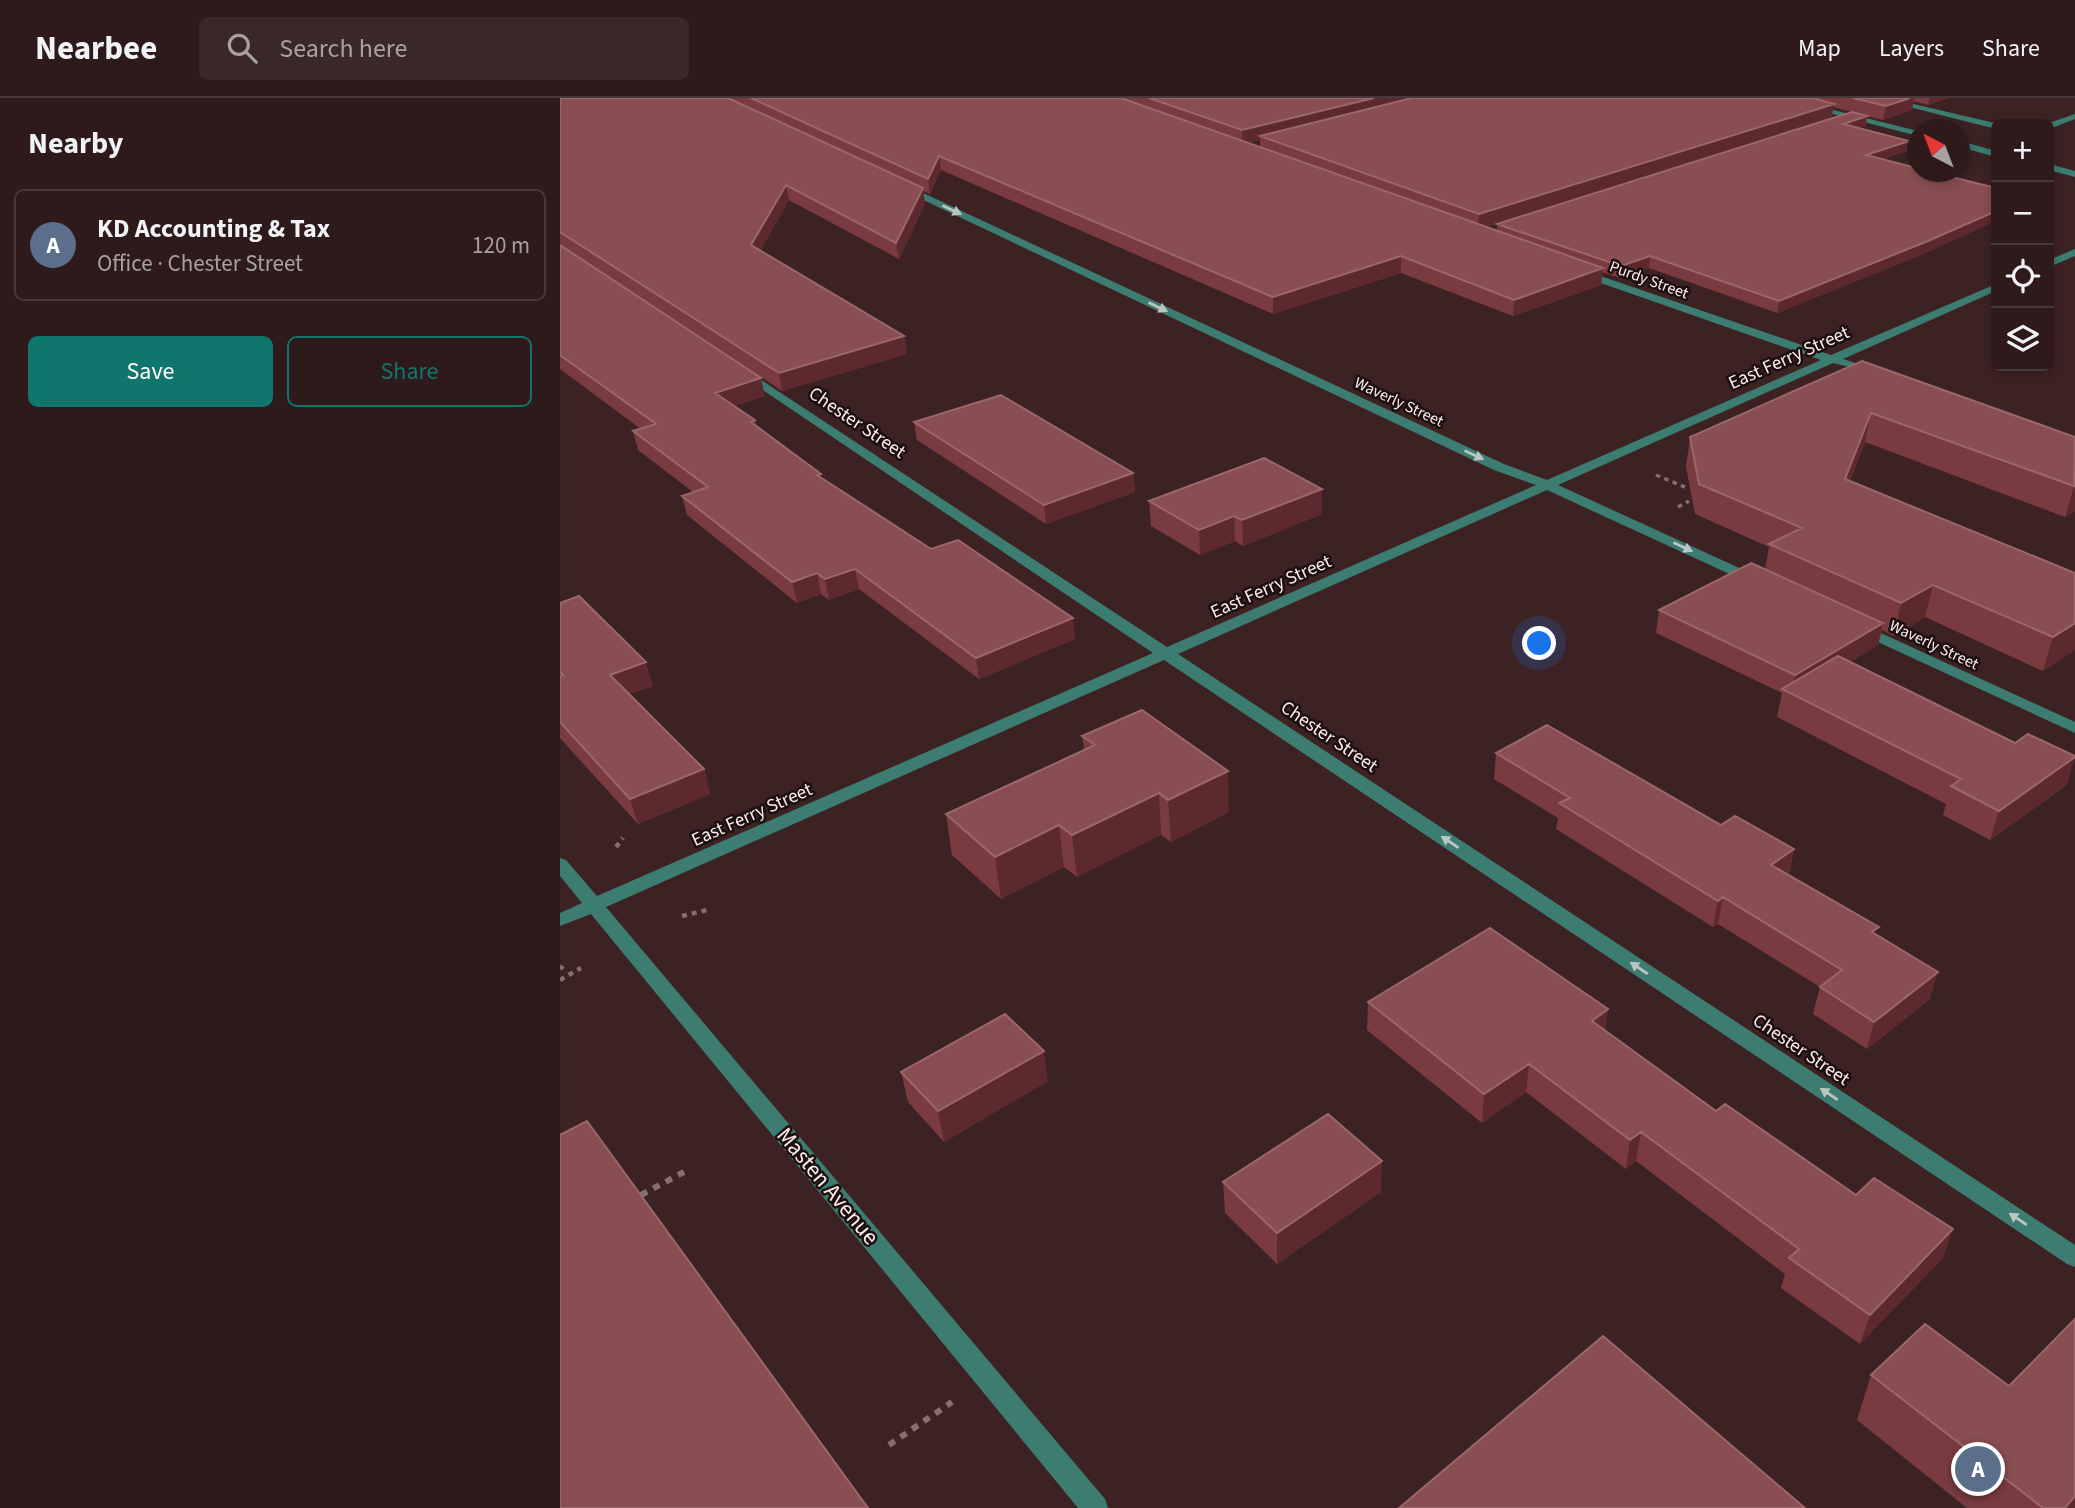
<!DOCTYPE html>
<meta charset="utf-8">
<style>
body{margin:0;font-family:"Source Sans 3",sans-serif;background:#3a2727;color:#f1f3f6}
.controls{position:absolute;right:21px;top:21px;display:grid;overflow:hidden;border-radius:10px;box-shadow:0 4px 10px #0003}
.controls button{width:63px;height:63px;display:grid;place-items:center;padding:0;border:0;border-bottom:2px solid #493839;background:#2e1a1a;color:#f1f3f6;font:35px sans-serif}
.compass{position:absolute;left:1347px;top:21px;width:63px;height:63px;border-radius:50%;background:#2e1a1a;box-shadow:0 4px 10px #0003;rotate:318deg}
.you{position:absolute;left:980px;top:546px;width:24px;height:24px;margin:-18px;border:5px solid #fff;border-radius:50%;background:#1a73e8;box-shadow:0 0 0 10px #1a73e833}
.badge{display:grid;place-items:center;width:46px;height:46px;border-radius:50%;background:#0f766e;color:#fff;font-size:23px;font-weight:700}
.pin{position:absolute;translate:-50% -50%;border:4px solid #fff;box-shadow:0 2px 7px #0006}
.list{margin:0;padding:0;list-style:none}
h2{display:flex;justify-content:space-between;align-items:center;height:91px;margin:0;padding:0 28px;font-size:30px}
h2 small{font-size:23px;font-weight:400;color:#a7a1a2}
.list li{display:grid;grid-template-columns:46px 1fr auto;gap:21px;align-items:center;box-sizing:border-box;height:112px;margin:0 14px 14px;padding:0 14px;border:2px solid #493839;border-radius:10px}
.list b{display:block;font-size:26px;white-space:nowrap}
.list p{margin:0;font-size:23px;white-space:nowrap;color:#a7a1a2}
.list em{font-size:23px;font-style:normal;color:#a7a1a2}
.actions{display:flex;gap:14px;padding:21px 28px}
.actions a{flex:1;padding:16px 0;border:2px solid #0f766e;border-radius:10px;text-align:center;font-size:24px;color:#0f766e}
.actions .main{background:#0f766e;color:#fff}
.icon{flex:none;width:38px;height:38px;fill:none;stroke:currentColor;stroke-width:2;stroke-linecap:round;stroke-linejoin:round}
.map{position:relative;flex:none;width:1515px;height:1410px;overflow:hidden}
header{display:flex;align-items:center;gap:42px;box-sizing:border-box;height:98px;padding:0 35px;background:#2e1a1a;border-bottom:2px solid #493839}
header strong{font-size:33px}
nav{display:flex;gap:38px;margin-inline-start:auto;font-size:24px}
.search{width:490px;height:63px;background:#3a2727;display:flex;align-items:center;gap:18px;box-sizing:border-box;padding:0 24px;border-radius:10px;color:#a7a1a2;font-size:26px}
main{display:flex}
aside{flex:1;background:#2e1a1a}
.map>svg:first-child{display:block}
</style>
<header>
<strong>Nearbee</strong>
<div class="search"><svg class="icon" aria-label="search" viewBox="0 0 24 24"><circle cx="10" cy="10" r="6"/><path d="M15 15l6 6"/></svg>Search here</div>
<nav><a>Map</a><a>Layers</a><a>Share</a></nav>
</header>
<main>
<aside>
<h2>Nearby<small></small></h2>
<ul class="list">
<li><span class="badge" style="background:#5c6f8a">A</span><div><b>KD Accounting &amp; Tax</b><p>Office · Chester Street</p></div><em>120 m</em></li>
</ul>
<div class="actions"><a class="main">Save</a><a>Share</a></div>
</aside>
<div class="map">
<svg width="1515" height="1410" viewBox="0 0 1515 1410">
<rect width="100%" height="100%" fill="#3d2223"/>
<g fill="none" stroke-linecap="round" stroke-linejoin="round">
<path stroke="#876f70" stroke-width="3.5" stroke-dasharray="4.5 4.5" stroke-linecap="butt" d="M 1096,377 L 1127,390
M 1118,409 L 1129,403"/>
<path stroke="#876f70" stroke-width="4.5" stroke-dasharray="5 5" stroke-linecap="butt" d="M 56,749 L 63,740
M 122,818 L 147,812
M 0,871 L 3,868
M 0,882 L 21,870"/>
<path stroke="#876f70" stroke-width="6" stroke-dasharray="7 7" stroke-linecap="butt" d="M 81,1097 L 124,1074
M 329,1347 L 392,1304"/>
<path fill="#3c7c71" fill-rule="evenodd" d="M 1211,0 L 1225,0 L 1358,33 L 1358,38 Z
M 1314,0 L 1328,0 L 1439,26 L 1436,26 L 1436,31 Z
M 1515,16 L 1515,21 L 1492,30 L 1489,30 L 1489,26 L 1486,26 Z
M 1400,43 L 1436,53 L 1436,59 L 1400,49 Z
M 1489,66 L 1515,73 L 1515,79 L 1489,72 Z
M 340,87 L 346,87 L 944,366 L 987,382 L 1261,262 L 1015,176 L 1015,172 L 1023,172 L 1271,257 L 1436,186 L 1436,193 L 1283,261 L 1318,272 L 1318,276 L 1273,265 L 998,387 L 1199,479 L 1201,482 L 1199,485 L 1189,485 L 987,392 L 618,556 L 1515,1147 L 1515,1169 L 1507,1166 L 604,562 L 46,809 L 545,1401 L 548,1410 L 518,1410 L 31,816 L 0,828 L 0,815 L 22,805 L 0,778 L 0,760 L 6,762 L 37,798 L 593,555 L 176,274 L 186,272 L 607,549 L 976,387 L 934,372 L 340,91 Z
M 1515,151 L 1515,158 L 1489,169 L 1489,162 Z
M 1299,525 L 1515,624 L 1515,635 L 1294,533 L 1291,530 L 1294,527 Z"/>
</g>
<path fill="#7a3b40" fill-rule="evenodd" d="M 0,0 L 1388,0 L 1368,7 L 1353,3 L 1352,12 L 1323,22 L 1307,18 L 1306,28 L 1299,30 L 1349,43 L 1347,53 L 1323,61 L 1366,155 L 1217,215 L 1089,170 L 1060,180 L 1042,174 L 1041,187 L 953,218 L 841,175 L 713,216 L 381,72 L 370,96 L 363,93 L 365,106 L 339,161 L 229,102 L 200,153 L 344,238 L 347,256 L 222,293 L 37,171 L 205,298 L 175,308 L 195,322 L 196,328 L 261,376 L 261,380 L 371,451 L 515,541 L 419,581 L 299,491 L 269,502 L 261,496 L 237,505 L 127,417 L 122,398 L 133,394 L 78,352 L 73,333 L 81,331 L 0,271 ZM 1273,9 L 1292,14 L 937,126 L 937,133 L 925,129 L 1272,19 ZM 700,42 L 700,49 L 688,45 Z
M 1302,263 L 1515,339 L 1515,413 L 1505,419 L 1305,344 L 1290,383 L 1515,475 L 1515,552 L 1483,573 L 1365,519 L 1334,538 L 1322,532 L 1318,547 L 1290,564 L 1507,687 L 1430,742 L 1383,717 L 1386,706 L 1217,619 L 1222,595 L 1096,535 L 1099,512 L 1205,471 L 1209,449 L 1135,416 L 1126,369 L 1130,339 Z
M 354,324 L 573,375 L 575,394 L 486,426 L 357,342 Z
M 762,391 L 762,416 L 683,448 L 675,443 L 640,457 L 591,428 L 589,403 Z
M 0,505 L 93,588 L 69,596 L 144,671 L 150,696 L 78,726 L 0,640 Z
M 522,638 L 669,714 L 611,744 L 601,737 L 517,779 L 504,769 L 441,801 L 392,757 L 386,716 L 524,652 Z
M 936,655 L 1234,751 L 1229,777 L 1316,837 L 1370,901 L 1307,951 L 1253,916 L 1260,889 L 1158,826 L 1153,829 L 996,731 L 998,720 L 934,681 Z
M 808,904 L 1048,911 L 1045,933 L 1156,1013 L 1383,1160 L 1300,1246 L 1221,1190 L 1225,1176 L 1076,1063 L 1066,1071 L 966,994 L 922,1025 L 807,932 Z
M 341,974 L 488,983 L 384,1044 L 348,1004 Z
M 663,1084 L 821,1094 L 717,1166 L 665,1115 Z
M 1311,1277 L 1449,1288 L 1515,1410 L 1407,1410 L 1297,1322 Z"/>
<path fill="#5c292d" d="M 814,0 L 869,0 L 700,38 L 700,42 L 682,46 L 682,32 Z
M 1350,0 L 1354,0 L 1352,12 L 1323,22 L 1326,8 Z
M 1370,0 L 1388,0 L 1368,7 Z
M 1274,6 L 1272,19 L 918,131 L 919,116 Z
M 1307,18 L 1306,28 L 1281,36 L 1283,26 Z
M 1349,43 L 1347,53 L 1304,67 L 1306,57 Z
M 379,58 L 381,72 L 370,96 L 368,81 Z
M 226,87 L 229,102 L 194,163 L 191,147 Z
M 363,90 L 365,106 L 339,161 L 336,145 Z
M 1436,113 L 1436,123 L 1366,155 L 1217,215 L 1219,203 Z
M 841,158 L 841,175 L 713,216 L 713,199 Z
M 1090,158 L 1089,170 L 1060,180 L 1061,168 Z
M 1043,170 L 1041,187 L 953,218 L 954,202 Z
M 344,238 L 347,256 L 222,293 L 219,275 Z
M 201,280 L 205,298 L 160,313 L 155,295 Z
M 1311,315 L 1305,344 L 1278,412 L 1285,381 Z
M 573,375 L 575,394 L 486,426 L 484,407 Z
M 1514,388 L 1515,388 L 1515,413 L 1505,419 Z
M 762,391 L 762,416 L 683,448 L 682,422 Z
M 674,418 L 675,443 L 640,457 L 639,432 Z
M 295,471 L 299,491 L 269,502 L 265,481 Z
M 257,475 L 261,496 L 237,505 L 232,484 Z
M 1373,487 L 1365,519 L 1334,538 L 1341,505 Z
M 513,520 L 515,541 L 419,581 L 416,560 Z
M 1323,525 L 1318,547 L 1235,597 L 1232,595 L 1235,577 Z
M 1515,525 L 1515,552 L 1483,573 L 1493,539 Z
M 86,564 L 93,588 L 57,600 L 50,577 Z
M 1515,659 L 1507,687 L 1430,742 L 1439,713 Z
M 144,671 L 150,696 L 78,726 L 70,701 Z
M 668,673 L 669,714 L 611,744 L 608,702 Z
M 599,695 L 601,737 L 517,779 L 512,737 Z
M 499,727 L 504,769 L 441,801 L 435,759 Z
M 1234,751 L 1228,778 L 1211,767 Z
M 1163,799 L 1158,826 L 1153,829 L 1158,803 Z
M 1378,874 L 1370,901 L 1307,951 L 1314,924 Z
M 1048,911 L 1044,940 L 1032,923 Z
M 484,953 L 488,983 L 384,1044 L 378,1013 Z
M 969,966 L 966,994 L 922,1025 L 924,996 Z
M 1081,1034 L 1076,1063 L 1066,1071 L 1070,1042 Z
M 822,1063 L 821,1094 L 717,1166 L 717,1135 Z
M 1393,1131 L 1383,1160 L 1300,1246 L 1310,1217 Z
M 1515,1398 L 1515,1410 L 1505,1410 Z"/>
<path fill="#884e52" stroke="#9b676a" stroke-width="2" d="M 0,0 L 168,0 L 363,90 L 336,145 L 226,87 L 191,147 L 344,238 L 219,275 L 0,134 Z
M 191,0 L 561,0 L 1043,170 L 954,202 L 841,158 L 713,199 L 379,58 L 368,81 Z
M 589,0 L 814,0 L 682,32 Z
M 852,0 L 1253,0 L 1274,6 L 919,116 L 700,38 Z
M 1293,0 L 1350,0 L 1326,8 Z
M 1292,14 L 1307,18 L 1283,26 L 1349,43 L 1306,57 L 1357,70 L 1357,74 L 1372,74 L 1436,90 L 1436,113 L 1368,143 L 1219,203 L 1090,158 L 1061,168 L 937,126 Z
M 0,147 L 201,280 L 155,295 L 195,322 L 191,324 L 261,376 L 257,377 L 371,451 L 398,442 L 513,520 L 416,560 L 295,471 L 265,481 L 257,475 L 232,484 L 122,398 L 148,389 L 73,333 L 96,326 L 0,257 Z
M 1302,263 L 1515,339 L 1514,388 L 1311,315 L 1285,381 L 1515,475 L 1515,525 L 1493,539 L 1373,487 L 1341,505 L 1209,446 L 1242,430 L 1139,386 L 1130,339 Z
M 441,297 L 573,375 L 484,407 L 354,324 Z
M 704,360 L 762,391 L 682,422 L 674,418 L 639,432 L 589,403 Z
M 1191,465 L 1323,525 L 1235,577 L 1099,512 Z
M 19,498 L 86,564 L 50,577 L 144,671 L 70,701 L 0,624 L 0,578 L 3,577 L 0,574 L 0,505 Z
M 1278,558 L 1455,645 L 1468,636 L 1515,658 L 1515,659 L 1439,713 L 1391,688 L 1401,681 L 1222,591 Z
M 582,612 L 668,673 L 608,702 L 599,695 L 512,737 L 499,727 L 435,759 L 386,716 L 535,647 L 522,638 Z
M 987,627 L 1161,727 L 1175,718 L 1234,751 L 1211,767 L 1319,829 L 1312,834 L 1378,874 L 1314,924 L 1260,889 L 1282,872 L 1163,799 L 1158,803 L 999,705 L 1010,700 L 936,655 Z
M 930,830 L 1048,911 L 1032,923 L 1156,1013 L 1165,1006 L 1296,1097 L 1314,1080 L 1393,1131 L 1310,1217 L 1229,1160 L 1239,1151 L 1081,1034 L 1070,1042 L 969,966 L 924,996 L 808,904 Z
M 445,916 L 484,953 L 378,1013 L 341,974 Z
M 768,1016 L 822,1063 L 717,1135 L 663,1084 Z
M 27,1023 L 308,1410 L 0,1410 L 0,1037 Z
M 1515,1221 L 1515,1398 L 1505,1410 L 1483,1410 L 1311,1277 L 1365,1226 L 1449,1288 Z
M 1043,1238 L 1245,1410 L 839,1410 Z"/>
<defs><path id="oneway-solid" d="M-6-.8H1V-3.2L6.5 0L1 3.2V.8H-6Z" transform="scale(1.75)"/></defs>
<g fill="#bbc5c1">
<use href="#oneway-solid" transform="translate(392 112) rotate(25)"/>
<use href="#oneway-solid" transform="translate(598 209) rotate(25)"/>
<use href="#oneway-solid" transform="translate(914 357) rotate(25)"/>
<use href="#oneway-solid" transform="translate(1123 449) rotate(25)"/>
<use href="#oneway-solid" transform="translate(890 744) rotate(-146)"/>
<use href="#oneway-solid" transform="translate(1079 870) rotate(-146)"/>
<use href="#oneway-solid" transform="translate(1269 996) rotate(-146)"/>
<use href="#oneway-solid" transform="translate(1458 1121) rotate(-146)"/>
</g>
<g text-anchor="middle" dominant-baseline="central" stroke-width="5" stroke-linejoin="round" paint-order="stroke">
<g font-size="16" fill="#ffecec" stroke="#1b0f10">
<text transform="translate(1089 182) rotate(20)">Purdy Street</text>
<text transform="translate(839 304) rotate(25)">Waverly Street</text>
<text transform="translate(1374 547) rotate(25)">Waverly Street</text>
</g>
<g font-size="19" fill="#ffecec" stroke="#1b0f10">
<text transform="translate(1229 260) rotate(-24)">East Ferry Street</text>
<text transform="translate(297 325) rotate(34)">Chester Street</text>
<text transform="translate(711 489) rotate(-24)">East Ferry Street</text>
<text transform="translate(769 639) rotate(34)">Chester Street</text>
<text transform="translate(192 717) rotate(-24)">East Ferry Street</text>
<text transform="translate(1241 952) rotate(34)">Chester Street</text>
</g>
<g font-size="23" fill="#ffecec" stroke="#1b0f10">
<text transform="translate(268 1088) rotate(50)">Masten Avenue</text>
</g>
</g>
</svg>
<div class="controls">
<button>+</button>
<button>−</button>
<button><svg class="icon" aria-label="locate" viewBox="0 0 24 24"><circle cx="12" cy="12" r="6"/><path d="M12 2v4M12 18v4M2 12h4M18 12h4"/></svg></button>
<button><svg class="icon" aria-label="layers" viewBox="0 0 24 24"><path d="M12 4l9 5-9 5-9-5zM3 14l9 5 9-5"/></svg></button>
</div>
<svg class="compass" viewBox="-18 -18 36 36"><path d="M0-13l5 13h-10z" fill="#e53935"/><path d="M0 13l5-13h-10z" fill="#a7a1a2"/></svg>
<div class="you"></div>
<div class="pin badge" style="left:1418px;top:1371px;background:#5c6f8a">A</div>
</div>
</main>
